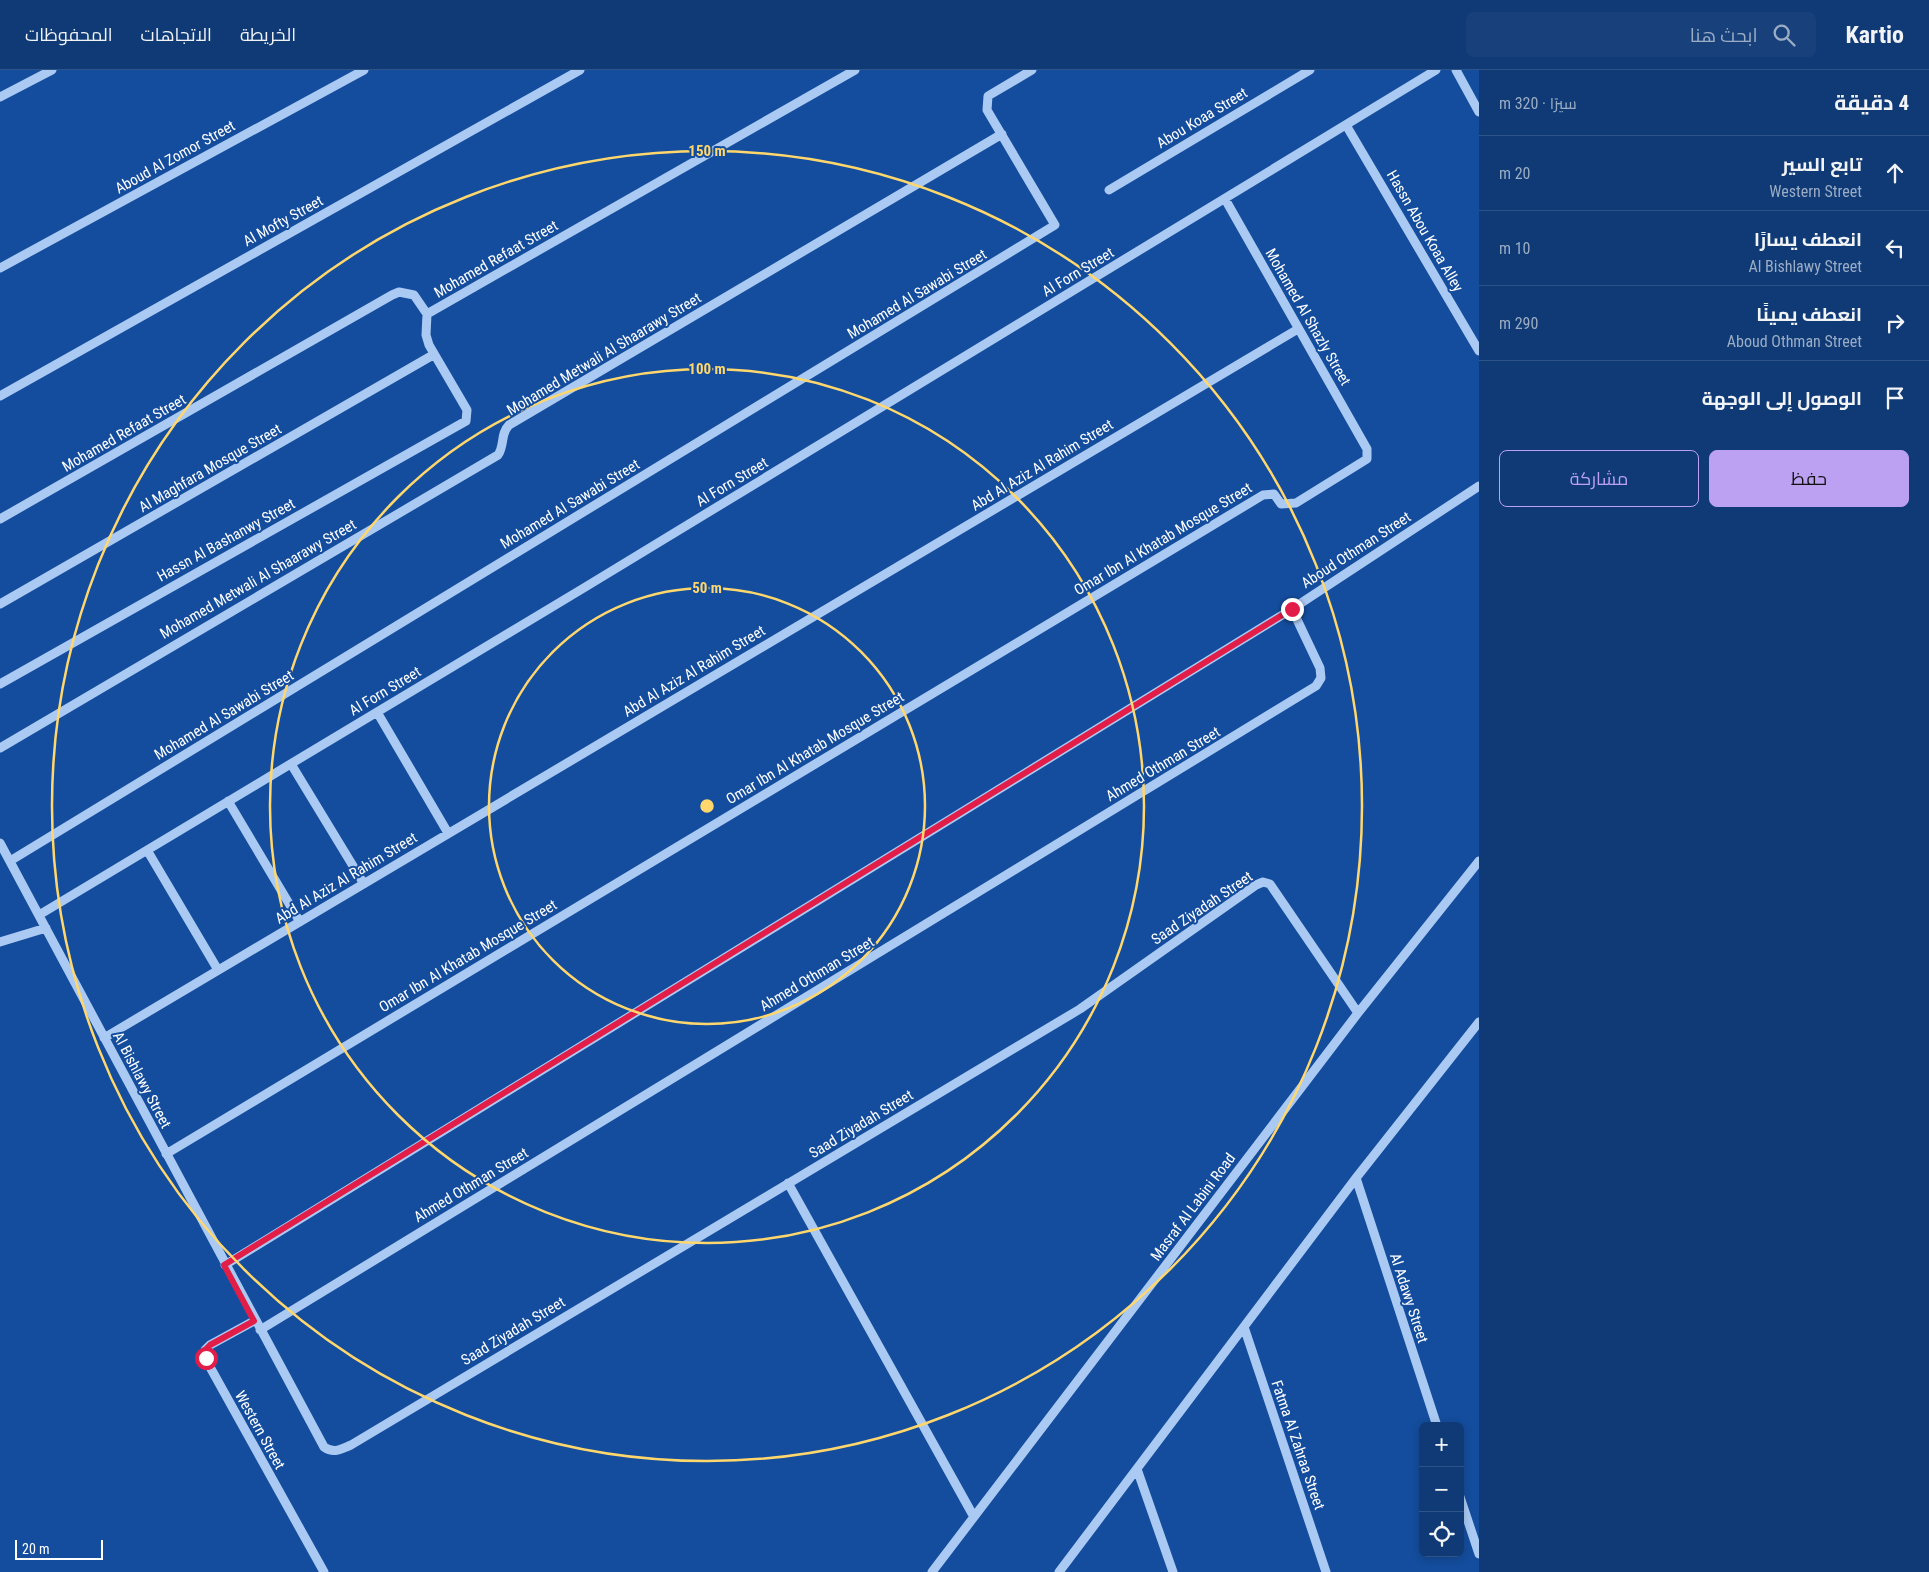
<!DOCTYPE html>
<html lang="ar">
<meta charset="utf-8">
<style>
body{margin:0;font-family:"Roboto Condensed",Cairo,sans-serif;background:#18417b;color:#f1f3f6;direction:rtl}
.controls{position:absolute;right:15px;bottom:15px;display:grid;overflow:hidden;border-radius:8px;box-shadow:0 2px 8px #0003}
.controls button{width:45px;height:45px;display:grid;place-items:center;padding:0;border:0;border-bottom:1px solid #2f5488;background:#0f3a76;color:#f1f3f6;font:25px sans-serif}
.scale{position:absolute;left:15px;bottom:12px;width:88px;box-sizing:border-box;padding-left:5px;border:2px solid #fff;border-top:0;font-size:14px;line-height:18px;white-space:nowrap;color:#fff;-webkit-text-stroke:4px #144d9d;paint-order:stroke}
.stop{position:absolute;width:15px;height:15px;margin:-11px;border:4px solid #e11d48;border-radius:50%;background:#fff}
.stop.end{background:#e11d48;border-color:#fff;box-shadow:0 1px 5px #0008}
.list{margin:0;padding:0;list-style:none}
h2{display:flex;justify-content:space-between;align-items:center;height:65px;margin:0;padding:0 20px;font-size:21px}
h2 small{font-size:16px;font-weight:400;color:#9badc5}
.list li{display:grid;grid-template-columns:32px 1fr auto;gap:15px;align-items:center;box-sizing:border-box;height:75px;padding:0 20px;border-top:1px solid #2f5488}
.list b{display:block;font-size:19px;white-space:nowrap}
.list p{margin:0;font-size:16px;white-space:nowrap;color:#9badc5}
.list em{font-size:16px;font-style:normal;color:#9badc5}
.actions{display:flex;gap:10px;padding:15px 20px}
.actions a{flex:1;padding:11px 0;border:1px solid #bca0f2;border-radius:8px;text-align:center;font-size:18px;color:#bca0f2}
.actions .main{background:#bca0f2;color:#111}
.icon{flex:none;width:28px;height:28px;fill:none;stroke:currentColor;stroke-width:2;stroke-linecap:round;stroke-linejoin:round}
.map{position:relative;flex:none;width:1479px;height:1502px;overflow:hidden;direction:ltr}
header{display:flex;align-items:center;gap:30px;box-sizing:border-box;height:70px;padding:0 25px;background:#0f3a76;border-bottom:1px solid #2f5488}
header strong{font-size:24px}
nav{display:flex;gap:28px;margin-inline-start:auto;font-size:18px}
.search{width:350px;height:45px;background:#18417b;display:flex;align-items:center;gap:12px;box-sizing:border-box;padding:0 18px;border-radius:8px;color:#9badc5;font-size:19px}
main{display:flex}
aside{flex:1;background:#0f3a76}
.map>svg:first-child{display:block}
</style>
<header>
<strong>Kartio</strong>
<div class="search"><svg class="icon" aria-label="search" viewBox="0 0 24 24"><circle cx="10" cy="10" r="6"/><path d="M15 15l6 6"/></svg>ابحث هنا</div>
<nav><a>الخريطة</a><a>الاتجاهات</a><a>المحفوظات</a></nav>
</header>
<main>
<aside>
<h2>4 دقيقة<small>سيرًا · 320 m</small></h2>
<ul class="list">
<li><svg class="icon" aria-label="ahead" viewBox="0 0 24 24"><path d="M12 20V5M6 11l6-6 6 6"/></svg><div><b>تابع السير</b><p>Western Street</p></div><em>20 m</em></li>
<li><svg class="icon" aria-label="left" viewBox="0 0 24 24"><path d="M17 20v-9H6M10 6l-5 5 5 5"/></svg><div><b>انعطف يسارًا</b><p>Al Bishlawy Street</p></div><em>10 m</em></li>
<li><svg class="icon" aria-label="right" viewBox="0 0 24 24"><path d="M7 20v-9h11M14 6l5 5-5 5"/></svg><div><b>انعطف يمينًا</b><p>Aboud Othman Street</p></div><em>290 m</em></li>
<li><svg class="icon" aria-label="arrive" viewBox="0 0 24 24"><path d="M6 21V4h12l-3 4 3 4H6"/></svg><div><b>الوصول إلى الوجهة</b></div></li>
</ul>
<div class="actions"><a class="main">حفظ</a><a>مشاركة</a></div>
</aside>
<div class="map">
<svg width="1479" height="1502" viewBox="0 0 1479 1502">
<rect width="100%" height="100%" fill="#144d9d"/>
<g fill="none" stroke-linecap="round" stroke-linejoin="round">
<path stroke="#aacaf4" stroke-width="9" d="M 1456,0 L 1479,42
M 0,27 L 52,0
M 1346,55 L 1479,281
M 1109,120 L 1310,0
M 0,198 L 364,0
M 427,244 L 855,0
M 0,326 L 580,0
M 0,449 L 392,225 L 399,222 L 414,225 L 427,244
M 0,534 L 433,285
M 0,614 L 466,351 L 467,340 L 429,275 L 426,265 L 427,244
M 377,642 L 448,763
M 0,678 L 498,385 C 505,375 500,364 509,355 L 1002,64
M 291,694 L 364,814
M 228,731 L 300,852
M 0,773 L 324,1377 C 334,1384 341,1379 351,1375 L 1080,939 L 1256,815 L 1263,812 L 1270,814 L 1358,943
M 147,780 L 218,900
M 10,791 L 1055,155 L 987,40 L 988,26 L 1032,0
M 39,845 L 587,516 L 1436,0
M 0,872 L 46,858
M 104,968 L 1298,259
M 166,1084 L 1263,425 L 1274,424 L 1281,434 L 1296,433 L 1367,389 L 1367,379 L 1225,129
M 1356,1108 L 1437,1356
M 788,1113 L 974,1447
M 225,1195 L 1292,539 L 1479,416
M 254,1251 L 210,1275 L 205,1280 L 205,1288 L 324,1502
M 1244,1257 L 1326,1502
M 260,1260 L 1316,616 L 1321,608 L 1320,598 L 1292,539
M 1137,1399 L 1173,1502
M 1460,1427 L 1479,1484
M 932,1502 L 1358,943 L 1479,791
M 1059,1502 L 1356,1108 L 1479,952"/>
</g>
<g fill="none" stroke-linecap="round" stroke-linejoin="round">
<path stroke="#e11d48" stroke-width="6" d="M 206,1288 L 205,1280 L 210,1275 L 254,1251 L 224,1195 L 1292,539"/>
</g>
<g fill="none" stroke="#ffd76c" stroke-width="2.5">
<circle cx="707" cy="736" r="218"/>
<circle cx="707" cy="736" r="437"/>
<circle cx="707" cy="736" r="655"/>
</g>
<g text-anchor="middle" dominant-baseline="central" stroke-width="4" stroke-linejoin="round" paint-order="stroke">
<g font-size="15" fill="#fff" stroke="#144d9d">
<text transform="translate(1202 48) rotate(-31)">Abou Koaa Street</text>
<text transform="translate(175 87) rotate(-29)">Aboud Al Zomor Street</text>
<text transform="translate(283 151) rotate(-29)">Al Mofty Street</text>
<text transform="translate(1425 161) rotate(60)">Hassn Abou Koaa Alley</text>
<text transform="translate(496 189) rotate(-30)">Mohamed Refaat Street</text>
<text transform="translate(1078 202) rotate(-31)">Al Forn Street</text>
<text transform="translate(917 224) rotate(-31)">Mohamed Al Sawabi Street</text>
<text transform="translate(1308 247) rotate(60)">Mohamed Al Shazly Street</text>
<text transform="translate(604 284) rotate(-31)">Mohamed Metwali Al Shaarawy Street</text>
<text transform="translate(124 363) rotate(-30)">Mohamed Refaat Street</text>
<text transform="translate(1042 395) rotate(-31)">Abd Al Aziz Al Rahim Street</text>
<text transform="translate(210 398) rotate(-30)">Al Maghfara Mosque Street</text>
<text transform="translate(732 412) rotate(-31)">Al Forn Street</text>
<text transform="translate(570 434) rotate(-31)">Mohamed Al Sawabi Street</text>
<text transform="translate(1163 469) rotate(-31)">Omar Ibn Al Khatab Mosque Street</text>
<text transform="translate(226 470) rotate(-29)">Hassn Al Bashanwy Street</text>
<text transform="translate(1356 480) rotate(-33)">Aboud Othman Street</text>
<text transform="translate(258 509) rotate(-30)">Mohamed Metwali Al Shaarawy Street</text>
<text transform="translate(694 601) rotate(-31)">Abd Al Aziz Al Rahim Street</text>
<text transform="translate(385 621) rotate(-31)">Al Forn Street</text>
<text transform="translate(224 645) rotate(-31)">Mohamed Al Sawabi Street</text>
<text transform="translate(815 678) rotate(-31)">Omar Ibn Al Khatab Mosque Street</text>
<text transform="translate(1163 694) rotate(-31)">Ahmed Othman Street</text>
<text transform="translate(346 808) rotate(-31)">Abd Al Aziz Al Rahim Street</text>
<text transform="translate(1202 838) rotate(-34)">Saad Ziyadah Street</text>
<text transform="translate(468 886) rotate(-31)">Omar Ibn Al Khatab Mosque Street</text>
<text transform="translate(817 904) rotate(-31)">Ahmed Othman Street</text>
<text transform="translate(142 1010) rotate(62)">Al Bishlawy Street</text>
<text transform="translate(861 1054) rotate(-31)">Saad Ziyadah Street</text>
<text transform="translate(471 1115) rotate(-31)">Ahmed Othman Street</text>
<text transform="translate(1193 1137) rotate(-53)">Masraf Al Labini Road</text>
<text transform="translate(1409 1228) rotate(72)">Al Adawy Street</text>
<text transform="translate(513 1261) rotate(-31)">Saad Ziyadah Street</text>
<text transform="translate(260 1360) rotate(61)">Western Street</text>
<text transform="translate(1298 1375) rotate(71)">Fatma Al Zahraa Street</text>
</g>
</g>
<circle cx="707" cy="736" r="8" fill="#ffd76c" stroke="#144d9d" stroke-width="2.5"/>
<g font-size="15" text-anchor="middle" font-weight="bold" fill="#ffd76c" stroke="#144d9d" stroke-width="4" stroke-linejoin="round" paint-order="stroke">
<text x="707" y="86">150 m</text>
<text x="707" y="304">100 m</text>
<text x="707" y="523">50 m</text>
</g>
</svg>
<div class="controls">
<button>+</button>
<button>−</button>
<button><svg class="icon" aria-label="locate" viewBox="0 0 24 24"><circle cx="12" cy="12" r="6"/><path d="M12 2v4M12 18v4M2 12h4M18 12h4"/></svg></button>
</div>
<div class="scale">20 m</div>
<div class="stop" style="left:206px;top:1288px"></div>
<div class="stop end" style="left:1292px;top:539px"></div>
</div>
</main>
